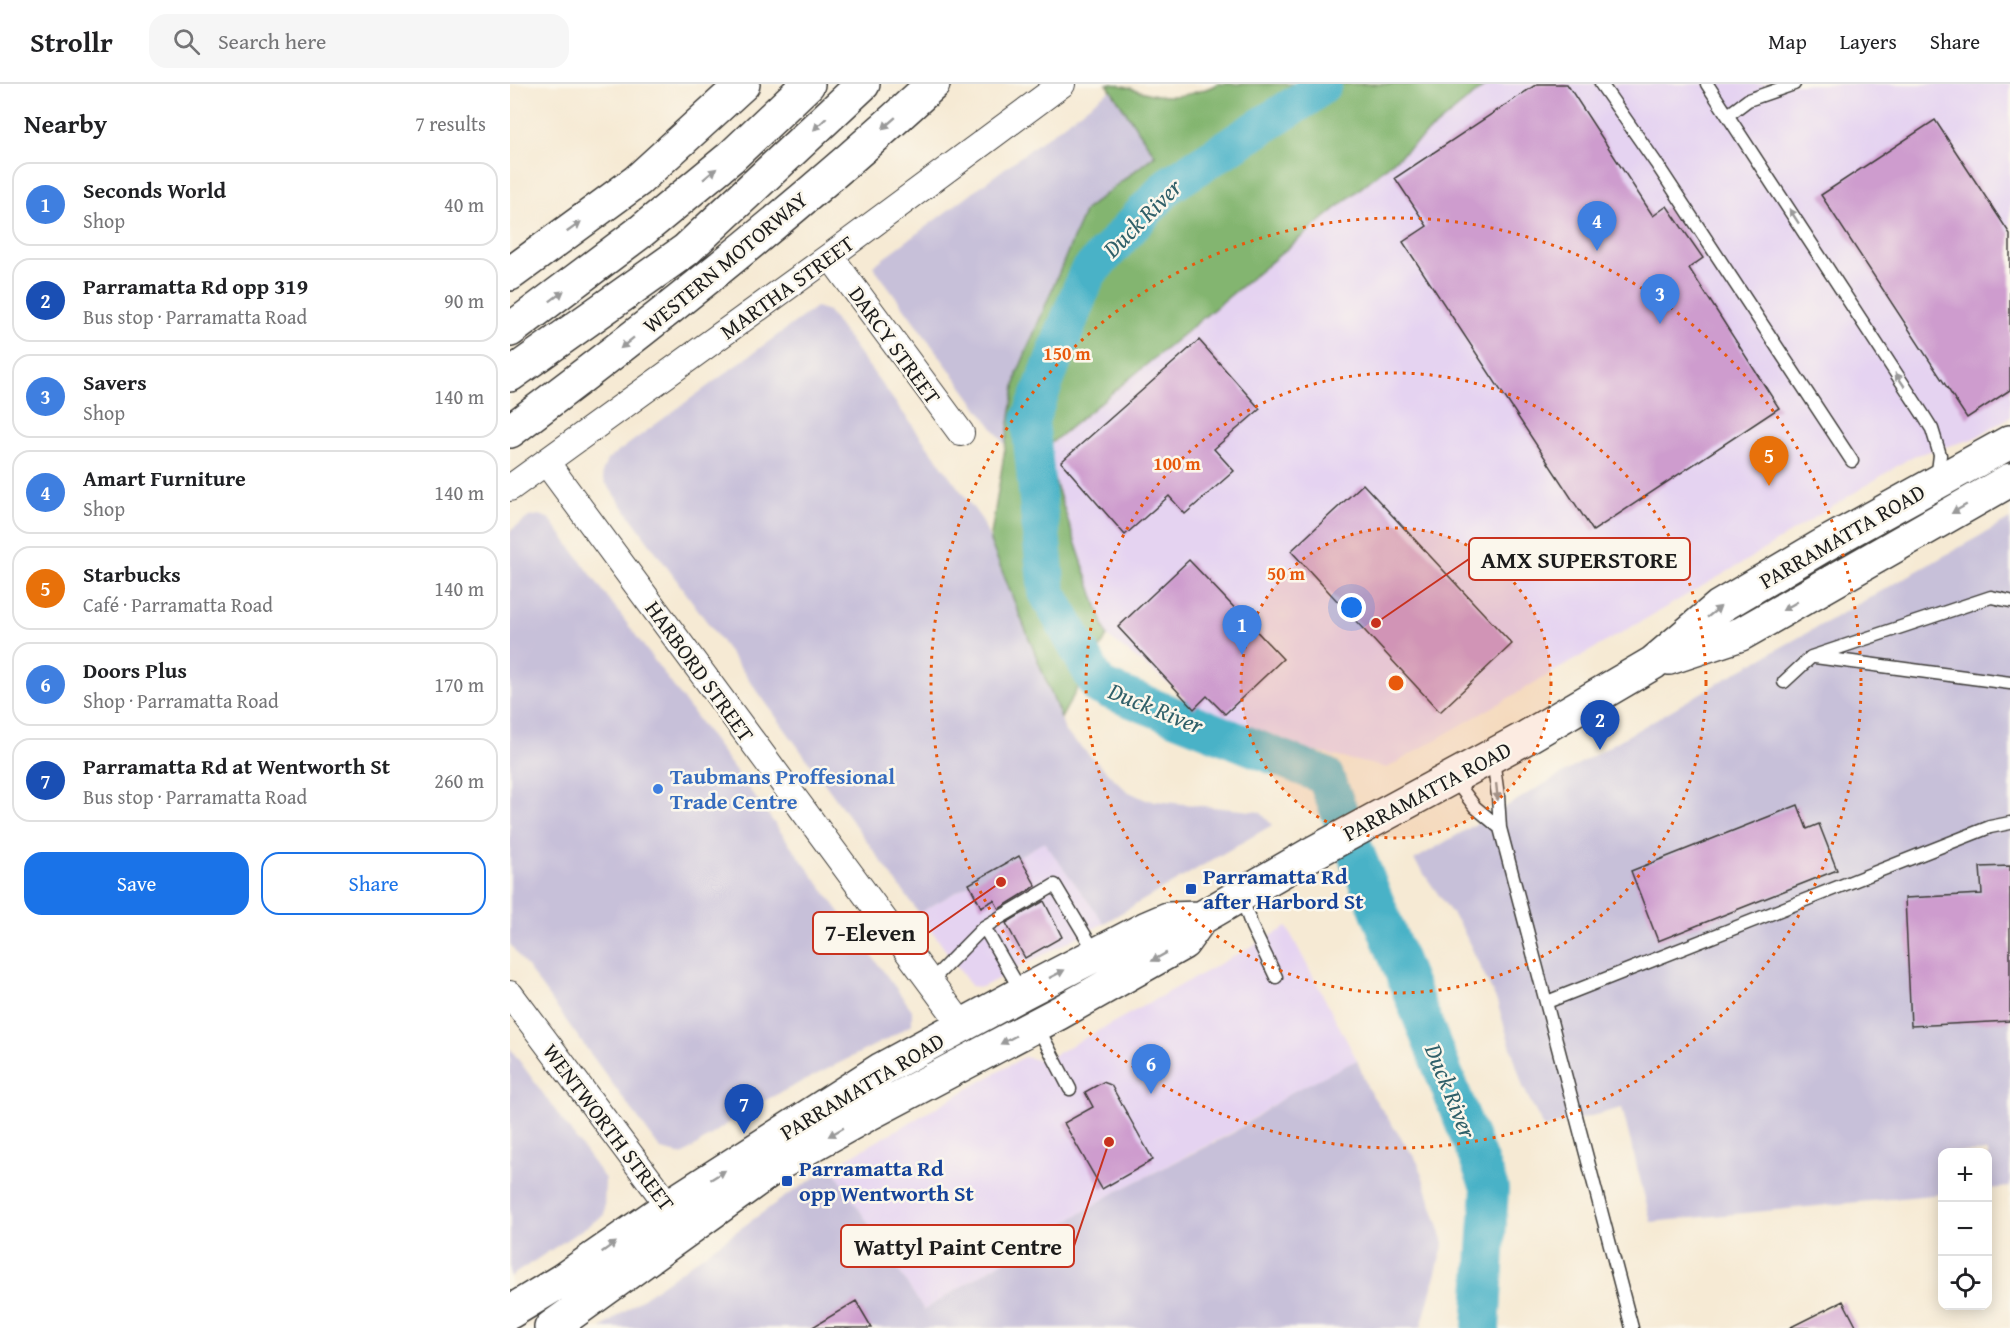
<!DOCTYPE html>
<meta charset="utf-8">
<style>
body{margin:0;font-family:"Gentium Book Plus",serif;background:#f6f6f6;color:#202124}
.controls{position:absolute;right:18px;bottom:18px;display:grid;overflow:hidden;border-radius:12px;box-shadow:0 3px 15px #0003}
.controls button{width:54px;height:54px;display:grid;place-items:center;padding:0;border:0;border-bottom:2px solid #e0e0e0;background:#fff;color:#202124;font:30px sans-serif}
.you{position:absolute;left:842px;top:524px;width:21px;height:21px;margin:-15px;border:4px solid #fff;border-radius:50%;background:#1a73e8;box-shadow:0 0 0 9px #1a73e833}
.badge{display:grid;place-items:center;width:39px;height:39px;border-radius:50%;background:#1a73e8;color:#fff;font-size:20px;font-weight:700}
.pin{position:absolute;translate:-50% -50px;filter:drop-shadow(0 2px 3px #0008)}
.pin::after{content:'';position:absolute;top:32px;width:21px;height:18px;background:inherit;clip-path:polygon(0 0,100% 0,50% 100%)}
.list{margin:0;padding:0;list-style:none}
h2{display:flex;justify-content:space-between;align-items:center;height:78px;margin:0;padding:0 24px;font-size:26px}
h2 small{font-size:20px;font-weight:400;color:#757577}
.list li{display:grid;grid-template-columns:39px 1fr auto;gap:18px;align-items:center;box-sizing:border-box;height:84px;margin:0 12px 12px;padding:0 12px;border:2px solid #e0e0e0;border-radius:18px}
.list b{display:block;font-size:22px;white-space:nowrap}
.list p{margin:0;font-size:20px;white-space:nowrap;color:#757577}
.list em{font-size:20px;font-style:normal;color:#757577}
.actions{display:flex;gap:12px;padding:18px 24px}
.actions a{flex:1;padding:14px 0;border:2px solid #1a73e8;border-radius:18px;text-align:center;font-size:21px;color:#1a73e8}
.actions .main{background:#1a73e8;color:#fff}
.icon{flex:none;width:33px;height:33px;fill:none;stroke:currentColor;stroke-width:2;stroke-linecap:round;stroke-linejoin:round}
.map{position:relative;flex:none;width:1500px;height:1244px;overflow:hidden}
header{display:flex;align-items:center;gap:36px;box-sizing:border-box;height:84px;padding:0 30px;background:#fff;border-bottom:2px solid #e0e0e0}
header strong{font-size:28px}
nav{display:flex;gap:33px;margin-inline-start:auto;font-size:21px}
.search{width:420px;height:54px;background:#f6f6f6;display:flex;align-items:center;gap:15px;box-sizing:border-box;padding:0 21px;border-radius:18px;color:#757577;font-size:22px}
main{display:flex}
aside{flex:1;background:#fff}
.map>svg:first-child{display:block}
</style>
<header>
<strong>Strollr</strong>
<div class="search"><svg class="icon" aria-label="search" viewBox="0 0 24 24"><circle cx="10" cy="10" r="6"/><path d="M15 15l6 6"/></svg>Search here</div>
<nav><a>Map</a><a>Layers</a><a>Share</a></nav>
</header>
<main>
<aside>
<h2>Nearby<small>7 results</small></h2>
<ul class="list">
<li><span class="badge" style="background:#3f7fe0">1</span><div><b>Seconds World</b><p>Shop</p></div><em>40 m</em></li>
<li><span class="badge" style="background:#1a4fb4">2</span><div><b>Parramatta Rd opp 319</b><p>Bus stop · Parramatta Road</p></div><em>90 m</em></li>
<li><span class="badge" style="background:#3f7fe0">3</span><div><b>Savers</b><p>Shop</p></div><em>140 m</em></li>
<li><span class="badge" style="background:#3f7fe0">4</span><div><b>Amart Furniture</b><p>Shop</p></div><em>140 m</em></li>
<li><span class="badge" style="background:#e8710a">5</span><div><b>Starbucks</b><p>Café · Parramatta Road</p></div><em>140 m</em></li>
<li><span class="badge" style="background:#3f7fe0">6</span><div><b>Doors Plus</b><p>Shop · Parramatta Road</p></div><em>170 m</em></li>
<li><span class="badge" style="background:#1a4fb4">7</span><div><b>Parramatta Rd at Wentworth St</b><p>Bus stop · Parramatta Road</p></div><em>260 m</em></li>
</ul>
<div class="actions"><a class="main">Save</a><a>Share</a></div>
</aside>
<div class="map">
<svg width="1500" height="1244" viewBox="0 0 1500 1244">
<rect width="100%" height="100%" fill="#fbf7ec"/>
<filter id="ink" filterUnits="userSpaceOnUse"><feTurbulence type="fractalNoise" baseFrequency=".0167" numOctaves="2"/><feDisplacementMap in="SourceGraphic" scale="12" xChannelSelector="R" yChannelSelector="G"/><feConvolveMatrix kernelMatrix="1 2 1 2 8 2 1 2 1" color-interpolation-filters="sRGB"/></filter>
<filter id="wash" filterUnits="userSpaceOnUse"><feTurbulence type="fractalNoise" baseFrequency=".008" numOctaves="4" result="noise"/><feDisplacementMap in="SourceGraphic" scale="24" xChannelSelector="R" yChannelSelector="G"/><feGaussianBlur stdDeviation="1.35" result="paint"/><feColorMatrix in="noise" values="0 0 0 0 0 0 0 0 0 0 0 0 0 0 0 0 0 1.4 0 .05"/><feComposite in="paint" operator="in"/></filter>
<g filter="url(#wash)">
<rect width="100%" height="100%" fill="#f6ead4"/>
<path fill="#e5d3f1" d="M 977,0 L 1500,0 L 1500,333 L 1463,355 L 1403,372 L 1229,481 L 877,684 L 723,649 L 597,552 L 534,366 Z
M 534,758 L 594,839 L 472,903 L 461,902 L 409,829 Z
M 777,843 L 847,976 L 782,1008 L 723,1048 L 602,1110 L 414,1226 L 322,1083 L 514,973 L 533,977 Z"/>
<path fill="#c7c0d9" d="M 600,6 L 646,71 L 575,126 L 502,370 L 363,182 Z
M 306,223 L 318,227 L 472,436 L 551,634 L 555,648 L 617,707 L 636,716 L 750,728 L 762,741 L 594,839 L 534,758 L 409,829 L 95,398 L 92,389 L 97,376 Z
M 30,431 L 40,435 L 402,926 L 402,940 L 379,954 L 238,1025 L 173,1071 L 151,1066 L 0,860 L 0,447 L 19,433 Z
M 1500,435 L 1500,1103 L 1478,1105 L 1478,1068 L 1432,1068 L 1432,1110 L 1141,1138 L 1112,1024 L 1034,1044 L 1013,1003 L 987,918 L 952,844 L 904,776 L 1227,588 Z
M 0,964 L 95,1095 L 94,1131 L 0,1193 Z
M 847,976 L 858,1005 L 908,1079 L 934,1159 L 911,1244 L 91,1244 L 273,1114 L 322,1083 L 414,1226 L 602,1110 L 723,1049 L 782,1008 Z"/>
<path fill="#83b56f" stroke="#506846" stroke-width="1.5" d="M 597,0 C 615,0 618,4 634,8 C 661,16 684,11 708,0 L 977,0 L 534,365 L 597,552 L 551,634 L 480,457 L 507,290 L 575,126 L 645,71 Z"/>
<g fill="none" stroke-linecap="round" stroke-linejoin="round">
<path stroke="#49b2c7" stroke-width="38" d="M 813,0 L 796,14 L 659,101 L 577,190 L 520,336 L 537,508 L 589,602 L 815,692 L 980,1105 L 971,1244"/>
</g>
<g id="blocks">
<path fill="#ce9cce" d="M 1027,0 L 1057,0 L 1143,132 L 1157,122 L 1193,174 L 1179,184 L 1269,324 L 1083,447 L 893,158 L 917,142 L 885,94 Z
M 1425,36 L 1500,150 L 1500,306 L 1457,334 L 1311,111 Z
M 689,256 L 750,325 L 704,365 L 724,387 L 675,430 L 659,412 L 615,451 L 551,378 Z
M 853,400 L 1002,560 L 930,628 L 781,467 Z
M 679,476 L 773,575 L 715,630 L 697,612 L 684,625 L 608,543 Z
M 1288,721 L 1297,745 L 1309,740 L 1327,786 L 1148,857 L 1121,787 Z
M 509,772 L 526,802 L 489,825 L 484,816 L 471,823 L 459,800 Z
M 1500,782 L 1500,937 L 1401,942 L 1395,814 L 1472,810 L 1470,783 Z
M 534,817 L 552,853 L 515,874 L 496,839 Z
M 593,998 L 601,1001 L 643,1076 L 592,1105 L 554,1039 L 583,1023 L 575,1008 Z
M 346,1217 L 362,1244 L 301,1244 Z
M 1333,1217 L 1347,1244 L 1279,1244 Z"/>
</g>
</g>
<g filter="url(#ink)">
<use href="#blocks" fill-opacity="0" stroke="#3d3b38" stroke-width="1.5"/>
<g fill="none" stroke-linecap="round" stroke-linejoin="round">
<g stroke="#3d3b38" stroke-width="15">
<path id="service" d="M 1091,0 L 1146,79 L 1342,377
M 1197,0 L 1412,329 L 1422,345 L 1430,371 L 1427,395
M 1218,31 L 1238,16 L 1284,0
M 1305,573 L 1500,599
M 1274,598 L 1301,573 L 1481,513 L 1500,517
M 983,675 L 988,712 L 990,744 L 1122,1244
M 944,695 L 965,723 L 990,744
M 731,812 L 742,843 L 766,893
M 474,843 L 545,801 L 585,868
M 420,898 L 474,843 L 511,907
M 1037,918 L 1480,743 L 1500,739
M 527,942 L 560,1005"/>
</g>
<g stroke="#3d3b38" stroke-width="28">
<path id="minor" d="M 320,172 L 451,349
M 36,378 L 452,941
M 0,404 L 320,172 L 552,0
M 0,910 L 170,1137"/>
</g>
<g stroke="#3d3b38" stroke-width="36">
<path id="trunk" d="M 1159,574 L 1231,550 L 1500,396
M 0,1228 L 51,1197 L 159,1122 L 372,985 L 512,909 L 637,844 L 658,835 L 691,834
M 41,1244 L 270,1079 L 358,1030 L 549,929 L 673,859 L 691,834 L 803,769 L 1017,653 L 1143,579 L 1209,523 L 1312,462 L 1500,358"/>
</g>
<g stroke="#3d3b38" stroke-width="36">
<path id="motorway" d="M 0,190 L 127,97 L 233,0
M 0,246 L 129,149 L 221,73 L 298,0
M 0,291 L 176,166 L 353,0
M 0,347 C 146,238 289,124 423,0"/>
</g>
<use href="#service" stroke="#fff" stroke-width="12"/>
<use href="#minor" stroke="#fff" stroke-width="26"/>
<use href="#trunk" stroke="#fff" stroke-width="33"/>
<use href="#motorway" stroke="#fff" stroke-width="33"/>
</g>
<defs><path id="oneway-solid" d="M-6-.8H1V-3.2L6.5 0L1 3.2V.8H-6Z" transform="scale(1.5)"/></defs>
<g fill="#999">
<use href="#oneway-solid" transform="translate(379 39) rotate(139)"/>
<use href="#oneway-solid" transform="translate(310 40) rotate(137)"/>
<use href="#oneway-solid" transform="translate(200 90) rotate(-40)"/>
<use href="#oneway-solid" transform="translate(1284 132) rotate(-123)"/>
<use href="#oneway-solid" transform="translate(64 143) rotate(-36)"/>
<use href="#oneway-solid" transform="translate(47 212) rotate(-37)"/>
<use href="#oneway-solid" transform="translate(117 259) rotate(141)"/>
<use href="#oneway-solid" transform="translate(1390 296) rotate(-124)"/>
<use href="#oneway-solid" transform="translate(1449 425) rotate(150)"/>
<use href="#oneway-solid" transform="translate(1280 522) rotate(150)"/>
<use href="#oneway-solid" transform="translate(1204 528) rotate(-39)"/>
<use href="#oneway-solid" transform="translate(987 708) rotate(84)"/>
<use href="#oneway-solid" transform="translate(649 873) rotate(151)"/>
<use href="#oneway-solid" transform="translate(547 890) rotate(-27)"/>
<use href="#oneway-solid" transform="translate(498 956) rotate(152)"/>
<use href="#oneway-solid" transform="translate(326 1048) rotate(151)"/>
<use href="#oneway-solid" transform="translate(208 1091) rotate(-32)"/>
<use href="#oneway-solid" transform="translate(99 1163) rotate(-35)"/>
</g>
</g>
<circle cx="886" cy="599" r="155" fill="#e8590c" fill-opacity=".12"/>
<g fill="none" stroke="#e8590c" stroke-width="3" stroke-dasharray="3 6">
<circle cx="886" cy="599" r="155"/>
<circle cx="886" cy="599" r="310"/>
<circle cx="886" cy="599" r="465"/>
</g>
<circle fill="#3f7fe0" stroke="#fbf7ec" stroke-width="2" cx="148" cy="705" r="6"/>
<g fill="#1a4fb4" stroke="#fbf7ec" stroke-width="2">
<rect x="675" y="799" width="12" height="12" rx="3"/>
<rect x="271" y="1091" width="12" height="12" rx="3"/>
</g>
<g text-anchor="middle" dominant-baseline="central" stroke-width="5" stroke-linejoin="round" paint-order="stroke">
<g font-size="22" fill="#1c1c1c" stroke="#fbf7ec">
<text transform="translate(215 178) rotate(-40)">WESTERN MOTORWAY</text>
<text transform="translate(277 203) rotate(-36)">MARTHA STREET</text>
<text transform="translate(385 261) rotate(54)">DARCY STREET</text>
<text transform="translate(1332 452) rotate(-30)">PARRAMATTA ROAD</text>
<text transform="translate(190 587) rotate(54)">HARBORD STREET</text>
<text transform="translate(917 707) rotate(-28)">PARRAMATTA ROAD</text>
<text transform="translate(352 1002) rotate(-31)">PARRAMATTA ROAD</text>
<text transform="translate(99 1043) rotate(53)">WENTWORTH STREET</text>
</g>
<g font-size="22" font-weight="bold" fill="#366cbe" stroke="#fbf7ec" text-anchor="start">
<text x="160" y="692">Taubmans Proffesional<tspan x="160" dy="25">Trade Centre</tspan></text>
</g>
<g font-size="22" font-weight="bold" fill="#164399" stroke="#fbf7ec" text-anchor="start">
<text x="693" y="792">Parramatta Rd<tspan x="693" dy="25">after Harbord St</tspan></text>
<text x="289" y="1084">Parramatta Rd<tspan x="289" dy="25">opp Wentworth St</tspan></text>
</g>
<g font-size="24" font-style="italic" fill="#306069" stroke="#fbf7ec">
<text transform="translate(632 134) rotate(-45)">Duck River</text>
<text transform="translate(646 624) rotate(22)">Duck River</text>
<text transform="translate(941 1007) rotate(68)">Duck River</text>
</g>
</g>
<circle cx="886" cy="599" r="9" fill="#e8590c" stroke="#fbf7ec" stroke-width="3"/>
<g font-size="18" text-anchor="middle" font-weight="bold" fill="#e8590c" stroke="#fbf7ec" stroke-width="5" stroke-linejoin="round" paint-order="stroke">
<text x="557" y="276">150 m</text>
<text x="667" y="386">100 m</text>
<text x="776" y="496">50 m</text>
</g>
<path fill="none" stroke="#c8321e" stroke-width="2" d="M866 539L959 475M491 798L418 849M599 1058L564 1162"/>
<g fill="#c8321e" stroke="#fbf7ec" stroke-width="2">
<circle cx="866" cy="539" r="6"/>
<circle cx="491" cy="798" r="6"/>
<circle cx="599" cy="1058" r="6"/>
</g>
<g fill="#fbf7ec" stroke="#c8321e" stroke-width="2">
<rect x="959" y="454" width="221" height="42" rx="6"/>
<rect x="303" y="828" width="115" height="42" rx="6"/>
<rect x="331" y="1141" width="233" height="42" rx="6"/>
</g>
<g font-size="24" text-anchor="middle" font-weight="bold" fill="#1c1c1c">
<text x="1069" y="484">AMX SUPERSTORE</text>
<text x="360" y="857">7-Eleven</text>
<text x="448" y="1171">Wattyl Paint Centre</text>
</g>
</svg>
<div class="controls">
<button>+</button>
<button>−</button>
<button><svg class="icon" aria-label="locate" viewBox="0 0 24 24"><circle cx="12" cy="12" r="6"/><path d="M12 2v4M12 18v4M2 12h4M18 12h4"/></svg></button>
</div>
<div class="you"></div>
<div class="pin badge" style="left:732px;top:571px;background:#3f7fe0">1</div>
<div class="pin badge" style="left:1090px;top:666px;background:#1a4fb4">2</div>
<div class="pin badge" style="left:1150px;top:240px;background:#3f7fe0">3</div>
<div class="pin badge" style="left:1087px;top:167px;background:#3f7fe0">4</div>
<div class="pin badge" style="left:1259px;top:402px;background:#e8710a">5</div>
<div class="pin badge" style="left:641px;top:1010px;background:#3f7fe0">6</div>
<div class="pin badge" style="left:234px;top:1050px;background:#1a4fb4">7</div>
</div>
</main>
